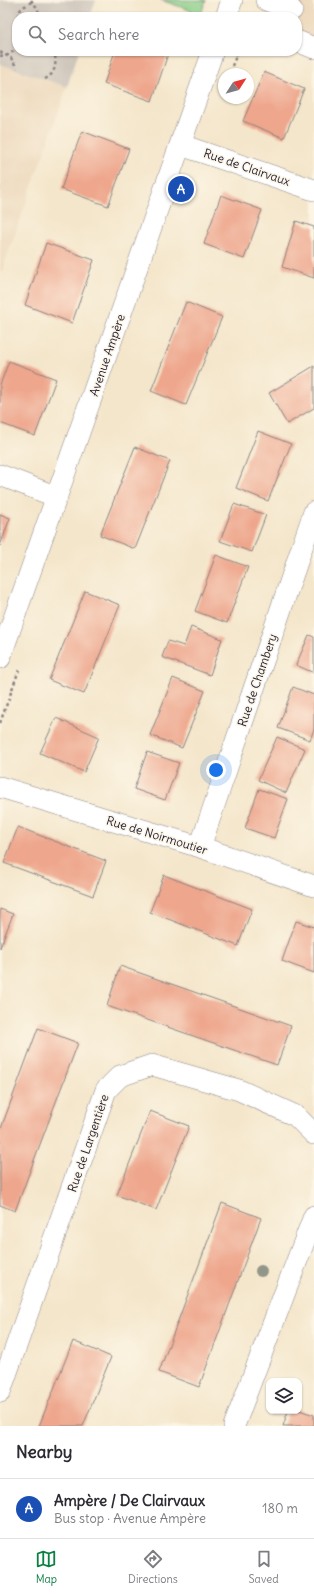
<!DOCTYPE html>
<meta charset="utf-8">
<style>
body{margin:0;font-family:Delius,sans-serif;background:#f2f2f3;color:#2b2b33}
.controls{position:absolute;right:12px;bottom:12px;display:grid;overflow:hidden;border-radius:8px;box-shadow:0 1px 3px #0004}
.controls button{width:36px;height:36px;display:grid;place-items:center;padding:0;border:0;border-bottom:1px solid #e1e1e2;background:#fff;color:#2b2b33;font:20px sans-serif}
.compass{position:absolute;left:218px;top:68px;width:36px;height:36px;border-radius:50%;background:#fff;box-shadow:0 1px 3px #0004;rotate:54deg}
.you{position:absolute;left:216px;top:770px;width:14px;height:14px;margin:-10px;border:3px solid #fff;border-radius:50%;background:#1a73e8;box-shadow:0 0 0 6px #1a73e833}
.badge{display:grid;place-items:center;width:26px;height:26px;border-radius:50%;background:#0b8043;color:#fff;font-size:13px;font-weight:700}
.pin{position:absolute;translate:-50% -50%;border:2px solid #fff;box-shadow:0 1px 4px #0006}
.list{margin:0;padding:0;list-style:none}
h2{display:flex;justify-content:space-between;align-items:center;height:52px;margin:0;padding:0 16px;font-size:17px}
h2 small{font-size:13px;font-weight:400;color:#7c7c81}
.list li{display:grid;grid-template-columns:26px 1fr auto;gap:12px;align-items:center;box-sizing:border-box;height:60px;padding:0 16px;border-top:1px solid #e1e1e2}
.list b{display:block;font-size:15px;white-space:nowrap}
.list p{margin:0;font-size:13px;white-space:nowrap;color:#7c7c81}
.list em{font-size:13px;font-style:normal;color:#7c7c81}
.icon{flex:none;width:22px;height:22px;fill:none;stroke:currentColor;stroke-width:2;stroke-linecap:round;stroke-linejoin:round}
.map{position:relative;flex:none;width:314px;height:1426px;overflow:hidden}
.search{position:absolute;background:#fff;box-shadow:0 1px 3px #0004;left:12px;right:12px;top:12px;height:44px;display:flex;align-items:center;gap:10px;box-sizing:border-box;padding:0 14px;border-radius:16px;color:#7c7c81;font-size:15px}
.sheet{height:112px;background:#fff}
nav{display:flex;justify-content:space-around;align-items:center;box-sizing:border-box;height:56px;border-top:1px solid #e1e1e2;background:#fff;font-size:11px;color:#7c7c81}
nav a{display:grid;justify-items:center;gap:2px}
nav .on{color:#0b8043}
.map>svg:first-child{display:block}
</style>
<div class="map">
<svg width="314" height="1426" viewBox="0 0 314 1426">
<rect width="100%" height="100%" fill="#fcf5e5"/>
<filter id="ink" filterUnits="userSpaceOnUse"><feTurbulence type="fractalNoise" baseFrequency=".025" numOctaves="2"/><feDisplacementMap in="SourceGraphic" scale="8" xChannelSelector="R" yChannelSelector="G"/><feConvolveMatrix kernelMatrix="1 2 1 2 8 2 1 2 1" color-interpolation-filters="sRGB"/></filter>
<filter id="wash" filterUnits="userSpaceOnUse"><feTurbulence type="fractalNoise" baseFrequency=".012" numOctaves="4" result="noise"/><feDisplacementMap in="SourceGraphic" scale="16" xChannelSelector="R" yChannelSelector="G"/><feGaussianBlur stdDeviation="0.9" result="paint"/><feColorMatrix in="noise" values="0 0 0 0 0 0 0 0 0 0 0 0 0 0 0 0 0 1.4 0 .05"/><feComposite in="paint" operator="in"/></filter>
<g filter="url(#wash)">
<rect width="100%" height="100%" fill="#f4e6cb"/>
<path fill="#ecd7ba" d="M 273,0 L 314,0 L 314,54 L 297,48 L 297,17 L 265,17 Z
M 0,64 L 67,87 L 0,276 Z"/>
<path fill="#cbc2b8" d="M 0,0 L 96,0 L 90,17 L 17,17 L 17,51 L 79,51 L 67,87 L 0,64 Z"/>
<path fill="#88cd87" stroke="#557861" d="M 161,0 L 206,0 L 201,14 Z"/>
<g id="blocks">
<path fill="#eea68c" d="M 115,51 L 169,51 L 152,101 L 104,84 Z
M 264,72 L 304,89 L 284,138 L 243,121 Z
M 82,131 L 129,149 L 108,206 L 61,189 Z
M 221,195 L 262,210 L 244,259 L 204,244 Z
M 296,221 L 314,227 L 314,278 L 282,267 Z
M 46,243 L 94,260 L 72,323 L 25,305 Z
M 186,302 L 222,317 L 186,405 L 151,391 Z
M 9,361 L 56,379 L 35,436 L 0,423 L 0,385 Z
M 314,366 L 314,408 L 287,424 L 269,393 Z
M 258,431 L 291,444 L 268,501 L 236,488 Z
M 135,447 L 170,461 L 135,549 L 100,535 Z
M 234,504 L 266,515 L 252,552 L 220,541 Z
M 0,514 L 10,518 L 0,546 Z
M 216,555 L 248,567 L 227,623 L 195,611 Z
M 85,591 L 120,605 L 84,694 L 49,680 Z
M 191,627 L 222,639 L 210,675 L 162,657 L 168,641 L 184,646 Z
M 309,635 L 314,637 L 314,673 L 296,665 Z
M 173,678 L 205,691 L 182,748 L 150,735 Z
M 293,687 L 314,695 L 314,729 L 310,740 L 278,728 Z
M 56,718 L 99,737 L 84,772 L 40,753 Z
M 277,737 L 305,749 L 286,793 L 258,780 Z
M 147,752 L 179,763 L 165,800 L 134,789 Z
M 259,789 L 288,799 L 274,838 L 245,828 Z
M 18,827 L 106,861 L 93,896 L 4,863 Z
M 164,875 L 252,909 L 238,946 L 150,912 Z
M 0,909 L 13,914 L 0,948 Z
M 296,921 L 314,927 L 314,973 L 282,961 Z
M 120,966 L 291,1026 L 277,1065 L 107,1006 Z
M 38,1028 L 78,1043 L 15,1211 L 0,1205 L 0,1131 Z
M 150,1111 L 189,1126 L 156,1210 L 117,1195 Z
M 222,1203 L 261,1218 L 199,1387 L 159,1372 Z
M 73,1341 L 111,1357 L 83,1426 L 39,1426 Z
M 299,1410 L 314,1415 L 314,1426 L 283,1426 L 288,1411 Z"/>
</g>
</g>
<g filter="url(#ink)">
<use href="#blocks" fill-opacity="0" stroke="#8b8483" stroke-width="1"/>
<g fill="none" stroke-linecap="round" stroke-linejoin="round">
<g stroke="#8b8483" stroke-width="22">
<path id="minor" d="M 266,0 L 292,10
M 226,17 L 232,0
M 297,41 L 314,48
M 181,145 L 314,190
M 0,475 L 57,497
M 0,658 L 213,51
M 0,787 L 200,847 L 314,886
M 200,847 L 314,512
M 0,1392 L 106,1090 L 120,1076 L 152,1065 L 239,1090 L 296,1116 L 314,1134
M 234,1426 L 314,1216"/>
</g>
<path stroke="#8b8483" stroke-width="2.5" stroke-dasharray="3 3" stroke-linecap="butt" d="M 31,0 L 38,9 L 39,17
M 19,17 C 18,7 26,7 32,1
M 0,52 L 11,58 L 17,68
M 0,56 L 8,55 L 17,49
M 232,66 L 238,51
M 45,79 C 56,74 57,62 54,51
M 0,723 L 19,670"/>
<use href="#minor" stroke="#fff" stroke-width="21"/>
</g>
<circle fill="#929688" cx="261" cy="1271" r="6"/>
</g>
<g text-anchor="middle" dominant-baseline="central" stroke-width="3" stroke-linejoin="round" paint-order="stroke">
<g font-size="12" fill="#22223b" stroke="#fcf5e5">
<text transform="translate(247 167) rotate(19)">Rue de Clairvaux</text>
<text transform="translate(107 355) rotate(-71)">Avenue Ampère</text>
<text transform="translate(257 680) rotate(-71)">Rue de Chambery</text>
<text transform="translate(157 835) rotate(17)">Rue de Noirmoutier</text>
<text transform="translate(88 1143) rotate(-71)">Rue de Largentière</text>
</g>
</g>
</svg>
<div class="controls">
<button><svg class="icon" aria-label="layers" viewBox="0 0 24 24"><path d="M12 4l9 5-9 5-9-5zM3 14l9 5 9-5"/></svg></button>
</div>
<svg class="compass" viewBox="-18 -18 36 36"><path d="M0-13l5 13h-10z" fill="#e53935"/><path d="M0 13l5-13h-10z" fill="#7c7c81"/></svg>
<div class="you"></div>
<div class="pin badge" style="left:181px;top:189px;background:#1a4fb4">A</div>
<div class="search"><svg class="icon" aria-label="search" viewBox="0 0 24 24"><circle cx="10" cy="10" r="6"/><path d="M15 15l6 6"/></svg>Search here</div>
</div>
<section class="sheet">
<h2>Nearby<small></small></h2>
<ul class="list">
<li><span class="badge" style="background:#1a4fb4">A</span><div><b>Ampère / De Clairvaux</b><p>Bus stop · Avenue Ampère</p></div><em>180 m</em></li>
</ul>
</section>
<nav>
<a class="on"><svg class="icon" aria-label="map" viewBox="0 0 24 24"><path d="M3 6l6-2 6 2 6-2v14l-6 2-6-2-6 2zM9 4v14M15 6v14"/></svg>Map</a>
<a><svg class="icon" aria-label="directions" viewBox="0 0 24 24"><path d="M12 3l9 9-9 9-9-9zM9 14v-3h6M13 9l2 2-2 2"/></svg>Directions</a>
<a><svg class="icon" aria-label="saved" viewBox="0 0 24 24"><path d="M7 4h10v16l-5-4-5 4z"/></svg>Saved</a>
</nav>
